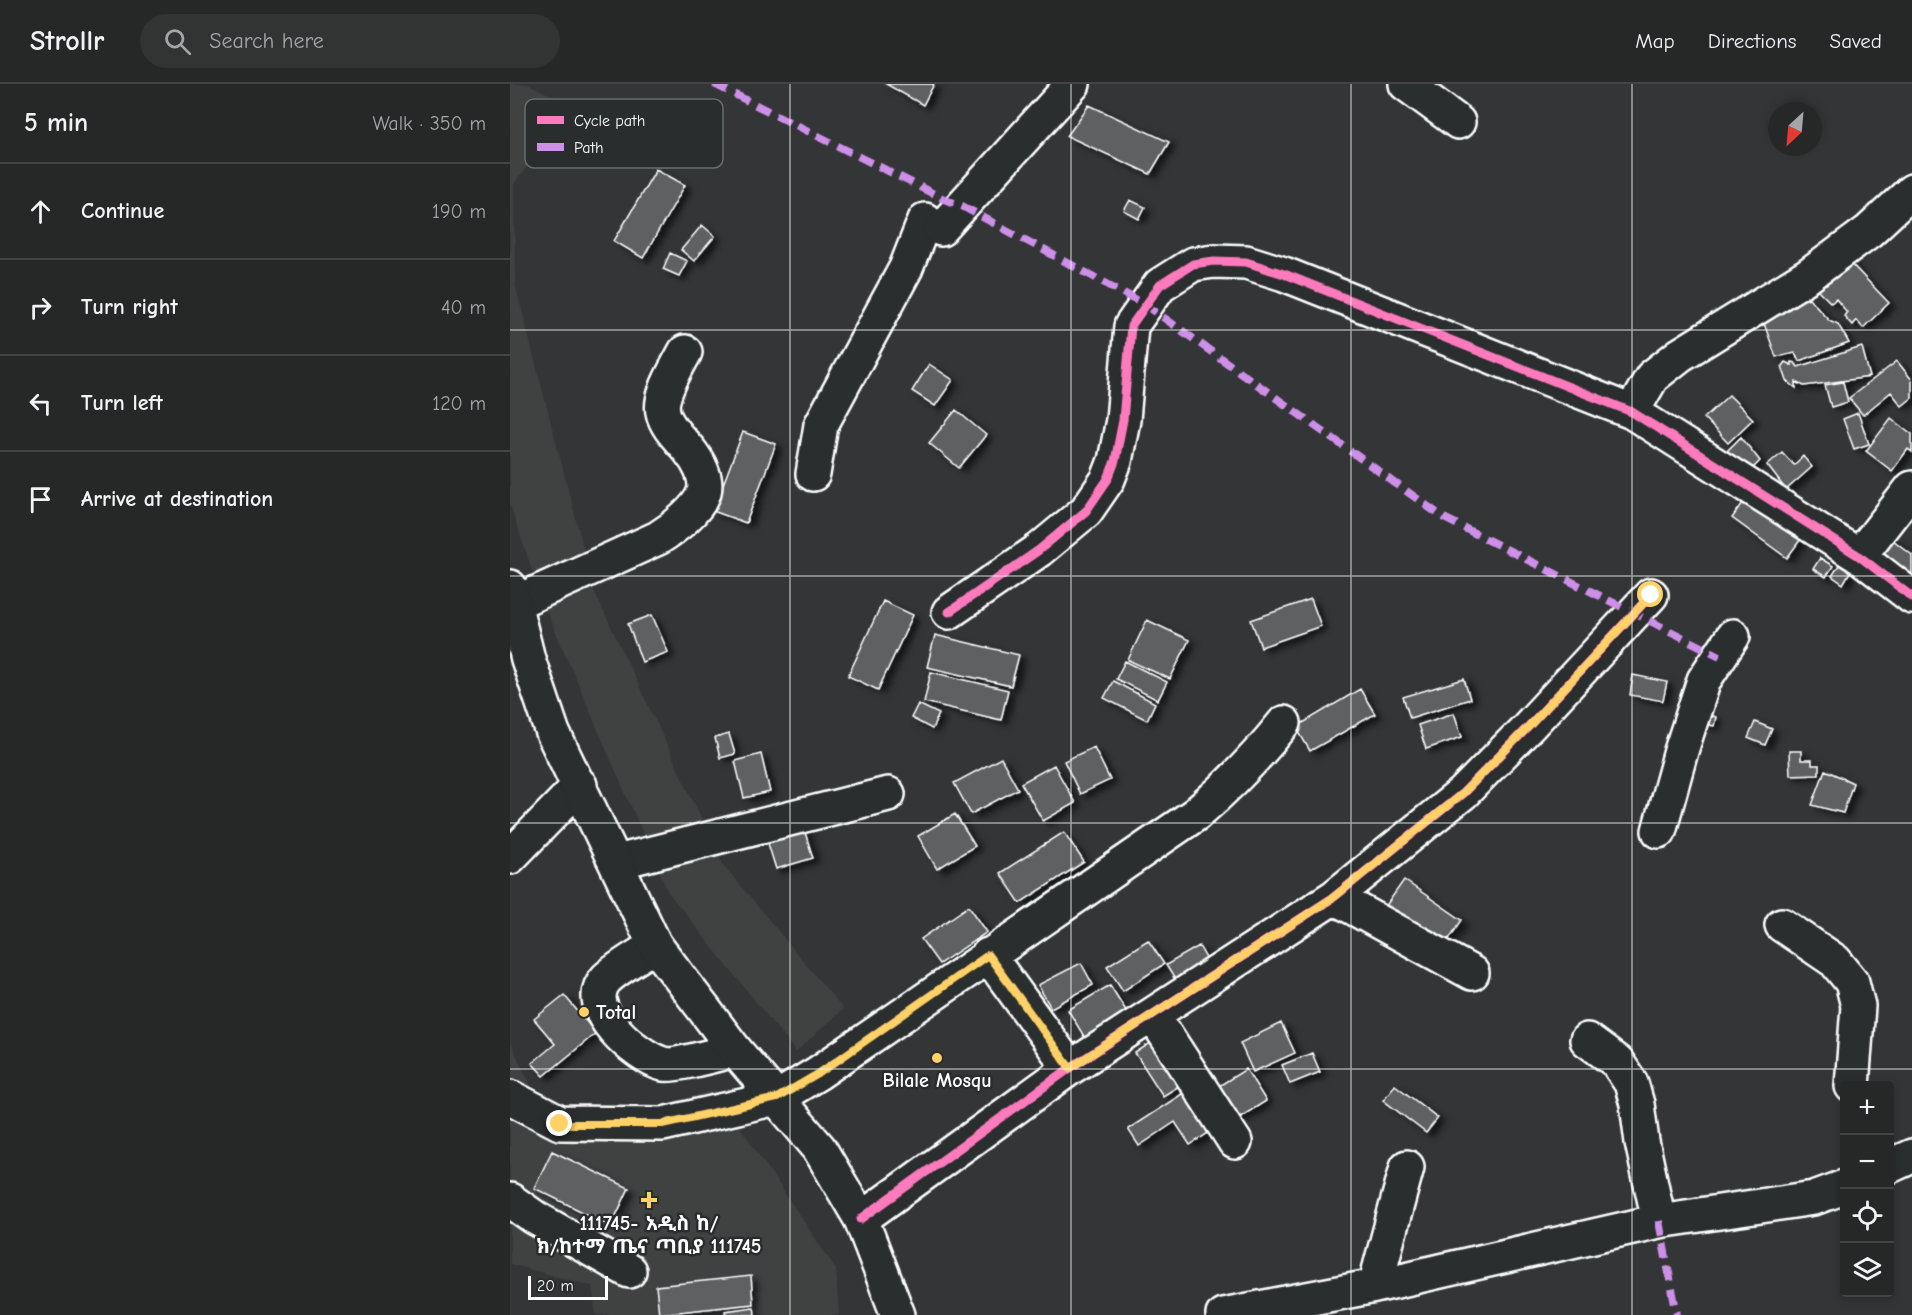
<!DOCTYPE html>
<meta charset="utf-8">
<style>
body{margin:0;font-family:"Comic Neue","Noto Sans Ethiopic",sans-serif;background:#323434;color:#f1f3f6}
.controls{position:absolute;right:18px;bottom:18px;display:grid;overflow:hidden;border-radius:6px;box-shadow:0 3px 9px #0003}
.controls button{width:54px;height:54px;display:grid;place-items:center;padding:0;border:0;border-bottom:2px solid #424445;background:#262828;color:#f1f3f6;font:30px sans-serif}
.compass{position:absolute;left:1258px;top:18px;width:54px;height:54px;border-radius:50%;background:#262828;box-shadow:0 3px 9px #0003;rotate:206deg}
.scale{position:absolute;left:18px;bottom:15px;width:80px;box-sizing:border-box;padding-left:6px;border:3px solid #fff;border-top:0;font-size:16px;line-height:21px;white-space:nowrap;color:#fff;-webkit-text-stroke:4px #2a2d2e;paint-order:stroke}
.stop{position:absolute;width:18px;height:18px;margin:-14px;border:4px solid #ffd166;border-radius:50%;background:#fff}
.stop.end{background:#ffd166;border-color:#fff;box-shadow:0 2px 6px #0008}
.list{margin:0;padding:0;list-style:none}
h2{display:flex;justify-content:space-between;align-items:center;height:78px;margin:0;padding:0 24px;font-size:26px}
h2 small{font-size:20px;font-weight:400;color:#a4a6a8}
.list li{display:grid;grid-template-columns:39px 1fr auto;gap:18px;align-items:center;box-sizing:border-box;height:96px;padding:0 24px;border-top:2px solid #424445}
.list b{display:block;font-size:22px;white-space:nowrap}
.list em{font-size:20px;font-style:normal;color:#a4a6a8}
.icon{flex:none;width:33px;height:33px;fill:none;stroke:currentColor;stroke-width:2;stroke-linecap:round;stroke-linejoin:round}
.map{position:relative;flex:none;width:1402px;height:1231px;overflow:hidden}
header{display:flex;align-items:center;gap:36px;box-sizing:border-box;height:84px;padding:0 30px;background:#262828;border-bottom:2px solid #424445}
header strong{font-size:28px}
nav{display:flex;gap:33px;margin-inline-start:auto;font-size:21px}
.search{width:420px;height:54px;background:#323434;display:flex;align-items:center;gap:15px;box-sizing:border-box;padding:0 21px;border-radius:33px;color:#a4a6a8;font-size:22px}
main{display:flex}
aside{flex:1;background:#262828}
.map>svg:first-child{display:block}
</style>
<header>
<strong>Strollr</strong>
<div class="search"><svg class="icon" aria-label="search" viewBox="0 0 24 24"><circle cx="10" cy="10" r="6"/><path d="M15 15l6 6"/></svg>Search here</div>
<nav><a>Map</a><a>Directions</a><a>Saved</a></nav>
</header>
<main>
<aside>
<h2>5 min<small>Walk · 350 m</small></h2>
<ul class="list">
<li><svg class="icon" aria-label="ahead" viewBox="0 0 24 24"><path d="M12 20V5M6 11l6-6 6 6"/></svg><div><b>Continue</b></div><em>190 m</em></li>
<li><svg class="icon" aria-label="right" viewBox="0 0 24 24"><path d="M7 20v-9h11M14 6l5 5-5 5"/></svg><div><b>Turn right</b></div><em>40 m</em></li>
<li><svg class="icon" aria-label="left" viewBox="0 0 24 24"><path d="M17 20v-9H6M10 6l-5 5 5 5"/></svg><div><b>Turn left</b></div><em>120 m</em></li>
<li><svg class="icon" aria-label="arrive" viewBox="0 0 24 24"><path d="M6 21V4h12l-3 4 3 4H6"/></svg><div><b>Arrive at destination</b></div></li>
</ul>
</aside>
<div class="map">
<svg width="1402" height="1231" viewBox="0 0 1402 1231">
<defs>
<filter id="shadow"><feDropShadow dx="6" dy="4" stdDeviation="3" flood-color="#0009"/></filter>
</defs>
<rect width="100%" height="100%" fill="#333536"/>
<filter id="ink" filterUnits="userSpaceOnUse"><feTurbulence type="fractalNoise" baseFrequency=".0167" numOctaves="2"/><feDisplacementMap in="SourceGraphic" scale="12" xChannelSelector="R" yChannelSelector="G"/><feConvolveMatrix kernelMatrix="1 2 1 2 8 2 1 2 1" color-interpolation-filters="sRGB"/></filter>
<g filter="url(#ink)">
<path fill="#404243" d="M 0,0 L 18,0 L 97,38 L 38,54 L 4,100 L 5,200 L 85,509 L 214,782 L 333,925 L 286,968 L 158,808 L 34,521 L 0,421 Z
M 0,958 L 45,1051 L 205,1006 L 326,1185 L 329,1231 L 86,1231 L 82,1202 L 0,1180 Z"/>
<path fill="#5f6162" stroke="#fff" stroke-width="1.5" filter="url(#shadow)" d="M 376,0 L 424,0 L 413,21 Z
M 579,21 L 659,58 L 640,90 L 557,52 Z
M 146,85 L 175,101 L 133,174 L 104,157 Z
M 620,116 L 635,123 L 629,135 L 614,127 Z
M 192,141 L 205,152 L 184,177 L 171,166 Z
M 160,169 L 177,177 L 169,192 L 153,185 Z
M 1332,170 L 1379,219 L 1353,244 L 1346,236 L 1342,241 L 1334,232 L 1337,228 L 1326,215 L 1321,219 L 1301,199 Z
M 1299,214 L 1319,236 L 1328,240 L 1339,259 L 1289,277 L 1285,269 L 1266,273 L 1251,231 Z
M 1352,263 L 1360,293 L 1294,302 L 1286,298 L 1286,304 L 1277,297 L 1272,282 L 1275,278 L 1281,281 L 1281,278 L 1285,279 L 1288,283 Z
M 1387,277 L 1402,296 L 1402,314 L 1392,322 L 1381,308 L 1353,331 L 1339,314 Z
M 419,280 L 443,296 L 425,322 L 402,307 Z
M 1333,298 L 1338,318 L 1321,323 L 1315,301 Z
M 1219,311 L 1243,335 L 1218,359 L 1194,334 Z
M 446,326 L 476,351 L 449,384 L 419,359 Z
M 1348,329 L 1359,360 L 1344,365 L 1333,335 Z
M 1381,334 L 1402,350 L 1402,368 L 1398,365 L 1382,387 L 1356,367 Z
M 233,348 L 266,360 L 236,439 L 203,427 Z
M 1231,353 L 1250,377 L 1237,390 L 1215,369 Z
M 1272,368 L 1284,381 L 1293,372 L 1302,383 L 1276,406 L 1257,381 Z
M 1241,408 L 1296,448 L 1277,474 L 1222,434 Z
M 1373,448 L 1402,471 L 1402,503 L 1358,469 Z
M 1310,474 L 1323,482 L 1316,493 L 1303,485 Z
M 1329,481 L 1340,488 L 1333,500 L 1322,492 Z
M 801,515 L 811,542 L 751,563 L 741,536 Z
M 373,517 L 403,531 L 368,606 L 338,592 Z
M 142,531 L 158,568 L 132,578 L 118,540 Z
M 637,536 L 679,556 L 660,595 L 618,576 Z
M 425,551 L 509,571 L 501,602 L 417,583 Z
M 615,577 L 657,598 L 648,616 L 606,595 Z
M 421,588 L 498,606 L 491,636 L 414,618 Z
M 1123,591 L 1157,598 L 1153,617 L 1120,611 Z
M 954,595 L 960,615 L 900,634 L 893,613 Z
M 603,597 L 645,619 L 637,636 L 594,614 Z
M 850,605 L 865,630 L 800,667 L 786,643 Z
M 408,620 L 429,630 L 422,645 L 401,634 Z
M 944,629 L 952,653 L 916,665 L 908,641 Z
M 1194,630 L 1206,633 L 1204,642 L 1192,640 Z
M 1245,638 L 1262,645 L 1255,661 L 1238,654 Z
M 219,650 L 225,670 L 210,674 L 205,654 Z
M 584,663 L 600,696 L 570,710 L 554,677 Z
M 1279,667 L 1291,667 L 1291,676 L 1302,676 L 1302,681 L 1309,681 L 1309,690 L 1280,691 Z
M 251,670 L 260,708 L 234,714 L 225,677 Z
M 491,674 L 508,705 L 461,730 L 444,699 Z
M 544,681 L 565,719 L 533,737 L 511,699 Z
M 1315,686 L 1343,699 L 1333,729 L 1302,721 Z
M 445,730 L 465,762 L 427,785 L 408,752 Z
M 293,742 L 303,774 L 266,785 L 256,753 Z
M 554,748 L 574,778 L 510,819 L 490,789 Z
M 894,796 L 952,836 L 934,862 L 875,823 Z
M 459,822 L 477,848 L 429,880 L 411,855 Z
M 638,856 L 654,880 L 613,907 L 597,882 Z
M 689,862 L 701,883 L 669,902 L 656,881 Z
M 571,879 L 583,901 L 541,924 L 528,901 Z
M 600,901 L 620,933 L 578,959 L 558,926 Z
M 54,911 L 86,949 L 34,992 L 22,979 L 45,960 L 24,935 Z
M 771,939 L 785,969 L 743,988 L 730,959 Z
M 645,956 L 674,999 L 653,1012 L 625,969 Z
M 802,969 L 810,988 L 780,1000 L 772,981 Z
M 736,985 L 756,1017 L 724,1037 L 704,1005 Z
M 885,1001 L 928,1034 L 916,1049 L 873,1016 Z
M 675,1008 L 701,1047 L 680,1061 L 665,1038 L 629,1062 L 618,1045 Z
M 42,1067 L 119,1104 L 101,1142 L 24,1104 Z
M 241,1192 L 243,1220 L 149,1230 L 146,1202 Z
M 244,1223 L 245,1231 L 216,1231 L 215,1227 Z"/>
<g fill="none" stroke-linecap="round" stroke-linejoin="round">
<g stroke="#fff" stroke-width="38">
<path id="minor" d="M 896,0 L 948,38
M 1122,328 L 1142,293 L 1170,271 L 1298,192 L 1359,147 L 1402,107
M 303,390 L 311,341 L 396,184 L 415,136
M 1349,472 L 1402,404
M 0,521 L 148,454 C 163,445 189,425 194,408 C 198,394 188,377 179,366 C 170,355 156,343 153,328 C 149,312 167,283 175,268
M 439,528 L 529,466 L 576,427 L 598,395 L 605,377 L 613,336 L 621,242 L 650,201 L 683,180 L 704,177 L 736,178 L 774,190 L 1122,328 L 1349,472 L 1402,513
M 1149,747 L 1171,667 L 1194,596 L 1223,552
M 0,773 L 70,701
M 107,778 L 378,710
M 824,813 L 962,889
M 1272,841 L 1325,877 L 1342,898 L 1348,922 L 1342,1002
M 145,861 C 131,871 107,884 96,895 C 69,924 127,973 153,980 C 163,983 212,969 225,966
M 478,871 L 560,984
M 643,931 L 725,1058
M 1077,956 L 1107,978 L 1121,999 L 1127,1020 L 1132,1058 L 1149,1137
M 0,1013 L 50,1039 L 153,1040 L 267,1014 L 308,989 L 686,730 C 720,701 746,674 774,639
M 1380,1082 L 1402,1072
M 0,1116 L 24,1133 L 119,1187
M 351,1135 L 560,984 L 824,813 L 953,709 L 1018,643 L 1141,511
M 865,1202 L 897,1083
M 713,1231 L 865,1202 L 1149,1137 L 1304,1114 L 1334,1103"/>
</g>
<g stroke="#fff" stroke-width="38">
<path id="major" d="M 431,145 L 563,0
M 0,503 L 18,575 L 43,649 L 145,861 L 225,966 L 309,1064 L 351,1135 L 388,1231"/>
</g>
<use href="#minor" stroke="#2a2d2e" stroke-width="33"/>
<use href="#major" stroke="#2a2d2e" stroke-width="33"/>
<path stroke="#ce8fe9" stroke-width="8" stroke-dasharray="15 8" stroke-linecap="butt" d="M 204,0 L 434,115 L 452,122 L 636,221 L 934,434 L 1210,572
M 1149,1137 L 1167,1231"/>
<g stroke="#2a2d2e" stroke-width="13">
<path id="cycleway" d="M 439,528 L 529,466 L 576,427 L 598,395 L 605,377 L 613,336 L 621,242 L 650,201 L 683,180 L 704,177 L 736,178 L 774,190 L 1122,328 L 1349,472 L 1402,513
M 351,1135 L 560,984 L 824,813 L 953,709 L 1018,643 L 1141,511"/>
</g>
<use href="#cycleway" stroke="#fd7abc" stroke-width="9"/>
</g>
</g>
<g fill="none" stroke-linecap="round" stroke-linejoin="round" filter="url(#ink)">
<path stroke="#ffd166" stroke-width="8" d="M 50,1040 L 153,1040 L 267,1014 L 308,990 L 478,871 L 560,984 L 824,813 L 953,709 L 1018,643 L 1141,511"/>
</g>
<path fill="none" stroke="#fff" stroke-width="1.5" stroke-opacity="0.55" d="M 280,0 L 280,1231M 561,0 L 561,1231M 841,0 L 841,1231M 1122,0 L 1122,1231M 0,246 L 1402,246M 0,492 L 1402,492M 0,739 L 1402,739M 0,985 L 1402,985"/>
<g fill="#ffd166" stroke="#2a2d2e" stroke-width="2">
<circle cx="74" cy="928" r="6"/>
<circle cx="427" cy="974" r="6"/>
<path d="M136 1107h6v6h6v6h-6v6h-6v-6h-6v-6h6z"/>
</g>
<g text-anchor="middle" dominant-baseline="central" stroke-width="5" stroke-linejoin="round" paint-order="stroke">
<g font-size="20" font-weight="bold" fill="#fff" stroke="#2a2d2e">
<text x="86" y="928" text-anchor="start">Total</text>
<text x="427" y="996">Bilale Mosqu</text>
<text x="139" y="1139">111745- አዲስ ከ/<tspan x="139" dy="23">ክ/ከተማ ጤና ጣቢያ 111745</tspan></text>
</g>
</g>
<rect x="15" y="15" width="198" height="69" rx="9" fill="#2a2d2e" stroke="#6a6c6d" stroke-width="1.5"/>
<rect x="27" y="32" width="27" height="8" fill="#fd7abc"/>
<rect x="27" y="59" width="27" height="8" fill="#ce8fe9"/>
<g font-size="16" fill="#fff">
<text x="64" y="42">Cycle path</text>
<text x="64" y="69">Path</text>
</g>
</svg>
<div class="controls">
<button>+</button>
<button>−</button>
<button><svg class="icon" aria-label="locate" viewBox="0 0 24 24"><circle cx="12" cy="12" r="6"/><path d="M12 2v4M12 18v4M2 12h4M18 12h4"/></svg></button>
<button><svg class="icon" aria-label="layers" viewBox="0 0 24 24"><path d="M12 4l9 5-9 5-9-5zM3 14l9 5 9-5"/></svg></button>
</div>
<svg class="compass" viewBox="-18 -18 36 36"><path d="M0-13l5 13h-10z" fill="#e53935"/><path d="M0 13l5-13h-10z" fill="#a4a6a8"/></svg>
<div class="scale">20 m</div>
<div class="stop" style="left:1141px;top:511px"></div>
<div class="stop end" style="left:50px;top:1040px"></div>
</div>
</main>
